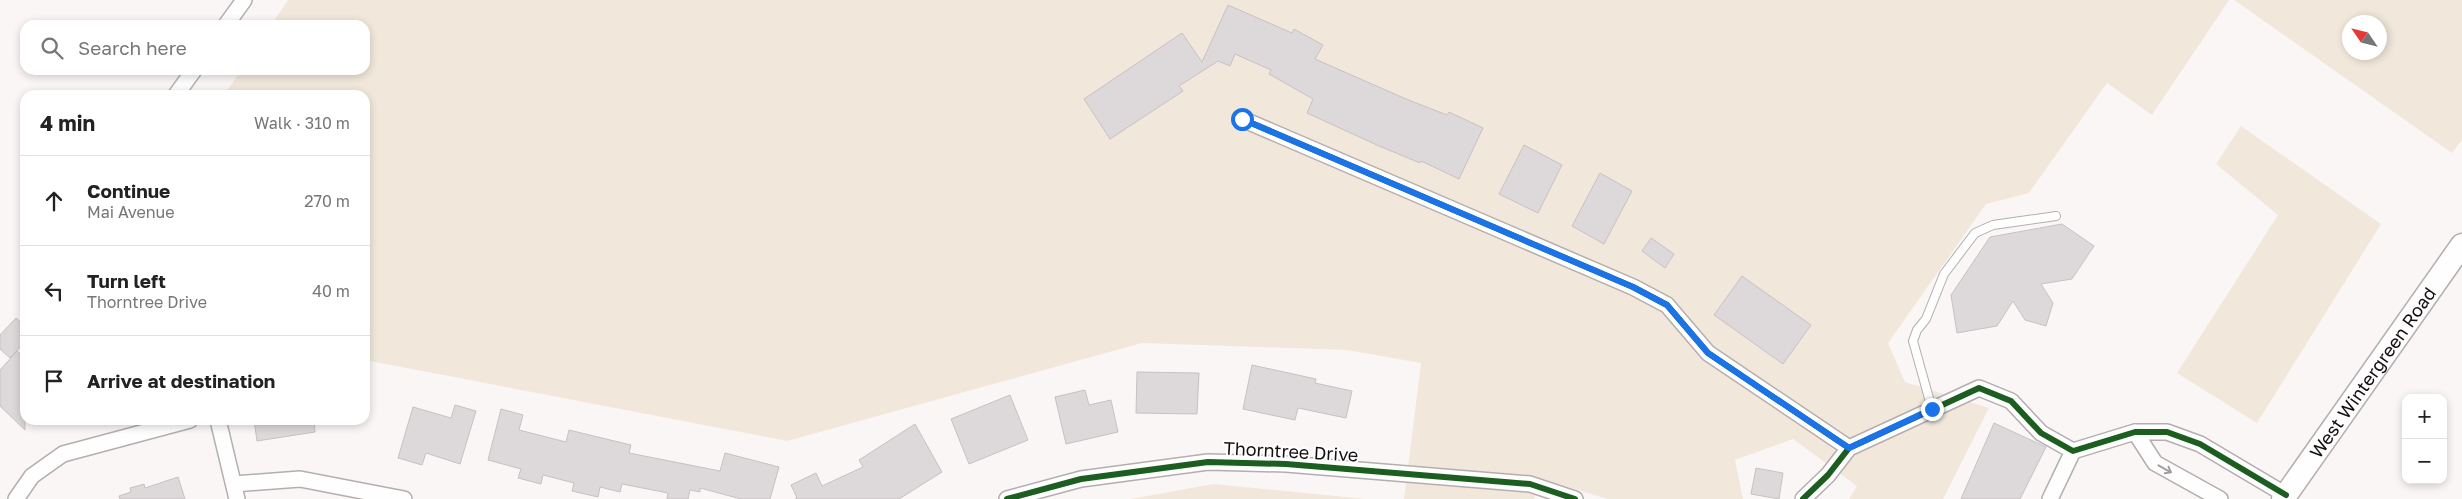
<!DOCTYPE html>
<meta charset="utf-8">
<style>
body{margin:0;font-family:"Golos Text",sans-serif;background:#f6f6f6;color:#222}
.controls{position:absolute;right:15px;bottom:15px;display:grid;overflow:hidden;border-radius:10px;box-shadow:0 2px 8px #0003}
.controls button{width:45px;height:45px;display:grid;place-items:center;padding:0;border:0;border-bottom:1px solid #e0e0e0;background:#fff;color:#222;font:25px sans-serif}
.compass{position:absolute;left:2342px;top:15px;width:45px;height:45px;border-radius:50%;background:#fff;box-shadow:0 2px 8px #0003;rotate:305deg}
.stop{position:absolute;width:15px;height:15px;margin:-11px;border:4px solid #1a73e8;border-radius:50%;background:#fff}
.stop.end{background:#1a73e8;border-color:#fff;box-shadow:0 1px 5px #0008}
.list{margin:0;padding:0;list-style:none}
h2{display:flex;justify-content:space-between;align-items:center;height:65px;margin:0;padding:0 20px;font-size:21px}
h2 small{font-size:16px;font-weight:400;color:#767676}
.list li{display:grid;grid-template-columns:32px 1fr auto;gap:15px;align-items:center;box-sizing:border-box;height:90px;padding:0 20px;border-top:1px solid #e0e0e0}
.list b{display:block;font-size:19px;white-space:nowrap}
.list p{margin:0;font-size:16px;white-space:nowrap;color:#767676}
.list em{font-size:16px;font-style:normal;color:#767676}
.icon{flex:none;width:28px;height:28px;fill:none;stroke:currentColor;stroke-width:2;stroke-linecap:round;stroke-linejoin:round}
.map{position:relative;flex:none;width:2462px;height:499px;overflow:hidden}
.search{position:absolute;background:#fff;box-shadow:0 2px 8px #0003;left:20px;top:20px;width:350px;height:55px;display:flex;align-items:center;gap:12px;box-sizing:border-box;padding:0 18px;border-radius:15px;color:#767676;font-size:19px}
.panel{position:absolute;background:#fff;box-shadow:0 2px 8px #0003;left:20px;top:90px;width:350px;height:335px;border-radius:15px}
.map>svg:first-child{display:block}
</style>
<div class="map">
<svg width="2462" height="499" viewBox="0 0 2462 499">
<rect width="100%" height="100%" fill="#fbf6f6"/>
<path fill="#f1e8db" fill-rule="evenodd" d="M 288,0 L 2229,0 L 2152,115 L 2107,83 L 2029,193 L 1986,204 L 1888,343 L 1905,382 L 1989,408 L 1943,499 L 1849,499 L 1857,486 L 1793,439 L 1735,460 L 1743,499 L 1607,499 L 1543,479 L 1534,499 L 1404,499 L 1421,363 L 1347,350 L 1142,343 L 787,441 L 365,360 L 365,95 L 224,95 L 241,70 L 365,70 L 365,25 L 271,25 Z
M 2234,0 L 2462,0 L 2462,140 L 2452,153 ZM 2380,22 L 2380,52 L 2350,52 L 2350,22 Z
M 2241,126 L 2381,224 L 2257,423 L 2177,373 L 2278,215 L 2216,164 Z
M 1213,484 L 1366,499 L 1131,499 Z"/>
<path fill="#ddd8d9" stroke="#c7c1c3" d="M 1228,5 L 1292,33 L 1294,29 L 1323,45 L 1315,59 L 1406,99 L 1447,115 L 1449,112 L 1483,128 L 1459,179 L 1421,161 L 1420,163 L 1379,146 L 1307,113 L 1313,99 L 1269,74 L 1271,70 L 1235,54 L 1230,66 L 1218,61 L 1179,86 L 1183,91 L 1110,139 L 1084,99 L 1182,33 L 1202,62 Z
M 1524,145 L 1562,165 L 1538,213 L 1499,194 Z
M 1600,173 L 1632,191 L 1604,244 L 1572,226 Z
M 2062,224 L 2094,246 L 2072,279 L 2041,284 L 2053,303 L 2046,326 L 2025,320 L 2013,301 L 1997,326 L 1957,333 L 1951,295 L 1990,237 Z
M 1651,238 L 1674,254 L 1665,268 L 1642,251 Z
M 1742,276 L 1811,325 L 1783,364 L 1714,315 Z
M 16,318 L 25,326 L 25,342 L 10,358 L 0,349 L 0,335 Z
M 17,351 L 25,358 L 25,430 L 0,406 L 0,370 Z
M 1252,365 L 1316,379 L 1315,383 L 1352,391 L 1346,418 L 1298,408 L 1295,420 L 1243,409 Z
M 1137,372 L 1199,373 L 1197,414 L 1136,413 Z
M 1085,390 L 1089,405 L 1111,400 L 1118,432 L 1066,444 L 1055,397 Z
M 1010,395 L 1028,440 L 969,464 L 951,419 Z
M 455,405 L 476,411 L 460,464 L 426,453 L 422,465 L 398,458 L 413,407 L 451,418 Z
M 501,409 L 523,415 L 519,430 L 566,442 L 569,430 L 631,445 L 629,453 L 720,471 L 725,453 L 779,467 L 770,499 L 741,499 L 700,488 L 700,492 L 690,490 L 688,499 L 667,499 L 668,493 L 622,484 L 620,492 L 600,487 L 598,497 L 572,491 L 574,483 L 543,475 L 541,484 L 518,478 L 521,469 L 488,460 Z
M 254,420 L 314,420 L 315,432 L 257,441 Z
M 1994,423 L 2046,447 L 2020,499 L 1961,499 Z
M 915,424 L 942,472 L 899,499 L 795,499 L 797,498 L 791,485 L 816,473 L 822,486 L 863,467 L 859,460 Z
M 1756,468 L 1783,473 L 1779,499 L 1751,494 Z
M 178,477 L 185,499 L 120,499 L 119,496 L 131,492 L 130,488 L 144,484 L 145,488 Z"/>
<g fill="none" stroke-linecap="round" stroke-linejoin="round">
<g stroke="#b4aeae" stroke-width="10">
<path id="lane" d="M 1932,409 L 1913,341 L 1917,330 L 1926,319 L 1944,274 L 1975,233 L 1993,225 L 2056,216"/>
</g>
<g stroke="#b4aeae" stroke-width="18">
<path id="street" d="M 226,25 L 244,0
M 176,95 L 194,70
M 1242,119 L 1633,287 L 1667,305 L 1708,353 L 1849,448
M 218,420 L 237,499
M 2135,432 L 2155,463 L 2220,499
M 234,484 L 300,479 L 404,499
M 16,499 L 32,476 L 63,454 L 190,420
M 1007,499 L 1081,479 L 1208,462 L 1286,464 L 1530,484 L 1575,499
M 1803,499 L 1828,475 L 1849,448 L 1979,388 L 2011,401 L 2041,433 L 2073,451 L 2135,432 L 2167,432 L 2200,444 L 2286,495
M 2050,499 L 2073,451"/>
</g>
<g stroke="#b4aeae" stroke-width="25">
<g id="secondary">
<path id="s1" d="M 2283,499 L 2462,245"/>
</g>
</g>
<use href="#lane" stroke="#fefefe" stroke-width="8"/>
<use href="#street" stroke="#fefefe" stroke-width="15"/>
<use href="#secondary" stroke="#fefefe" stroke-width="22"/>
<g stroke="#fff" stroke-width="9">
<path id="cycleway" d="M 1242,119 L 1633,287 L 1667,305 L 1708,353 L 1849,448
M 1007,499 L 1081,479 L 1208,462 L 1286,464 L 1530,484 L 1575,499
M 1803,499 L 1828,475 L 1849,448 L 1979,388 L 2011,401 L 2041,433 L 2073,451 L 2135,432 L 2167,432 L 2200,444 L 2286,495"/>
</g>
<use href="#cycleway" stroke="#1b5e20" stroke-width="6"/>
</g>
<defs><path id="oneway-shaft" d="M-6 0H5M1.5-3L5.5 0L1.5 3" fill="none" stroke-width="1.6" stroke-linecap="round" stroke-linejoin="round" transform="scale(1.25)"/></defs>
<use stroke="#a19e9f" href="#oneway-shaft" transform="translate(2165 469) rotate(29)"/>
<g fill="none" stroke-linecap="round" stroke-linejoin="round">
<path stroke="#1a73e8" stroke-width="6" d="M 1242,119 L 1633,287 L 1667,305 L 1708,353 L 1849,448 L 1932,409"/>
</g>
<g text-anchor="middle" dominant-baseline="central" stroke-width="4" stroke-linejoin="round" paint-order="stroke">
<g font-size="18" fill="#160f10" stroke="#fff">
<text stroke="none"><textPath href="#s1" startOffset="155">West Wintergreen Road</textPath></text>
<text transform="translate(1291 451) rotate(3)">Thorntree Drive</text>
</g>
</g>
</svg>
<div class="controls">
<button>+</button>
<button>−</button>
</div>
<svg class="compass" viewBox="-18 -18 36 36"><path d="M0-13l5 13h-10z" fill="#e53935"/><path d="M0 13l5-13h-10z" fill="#767676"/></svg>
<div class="stop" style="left:1242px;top:119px"></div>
<div class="stop end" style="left:1932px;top:409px"></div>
<div class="search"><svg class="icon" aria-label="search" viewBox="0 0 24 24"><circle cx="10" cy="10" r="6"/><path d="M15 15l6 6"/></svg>Search here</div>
<section class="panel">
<h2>4 min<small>Walk · 310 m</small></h2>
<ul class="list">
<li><svg class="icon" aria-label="ahead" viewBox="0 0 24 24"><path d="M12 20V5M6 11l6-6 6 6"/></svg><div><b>Continue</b><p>Mai Avenue</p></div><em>270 m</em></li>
<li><svg class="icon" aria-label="left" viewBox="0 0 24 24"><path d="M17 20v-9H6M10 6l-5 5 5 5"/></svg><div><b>Turn left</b><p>Thorntree Drive</p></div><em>40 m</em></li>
<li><svg class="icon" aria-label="arrive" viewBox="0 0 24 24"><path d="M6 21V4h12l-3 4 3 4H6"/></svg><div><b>Arrive at destination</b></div></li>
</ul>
</section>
</div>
